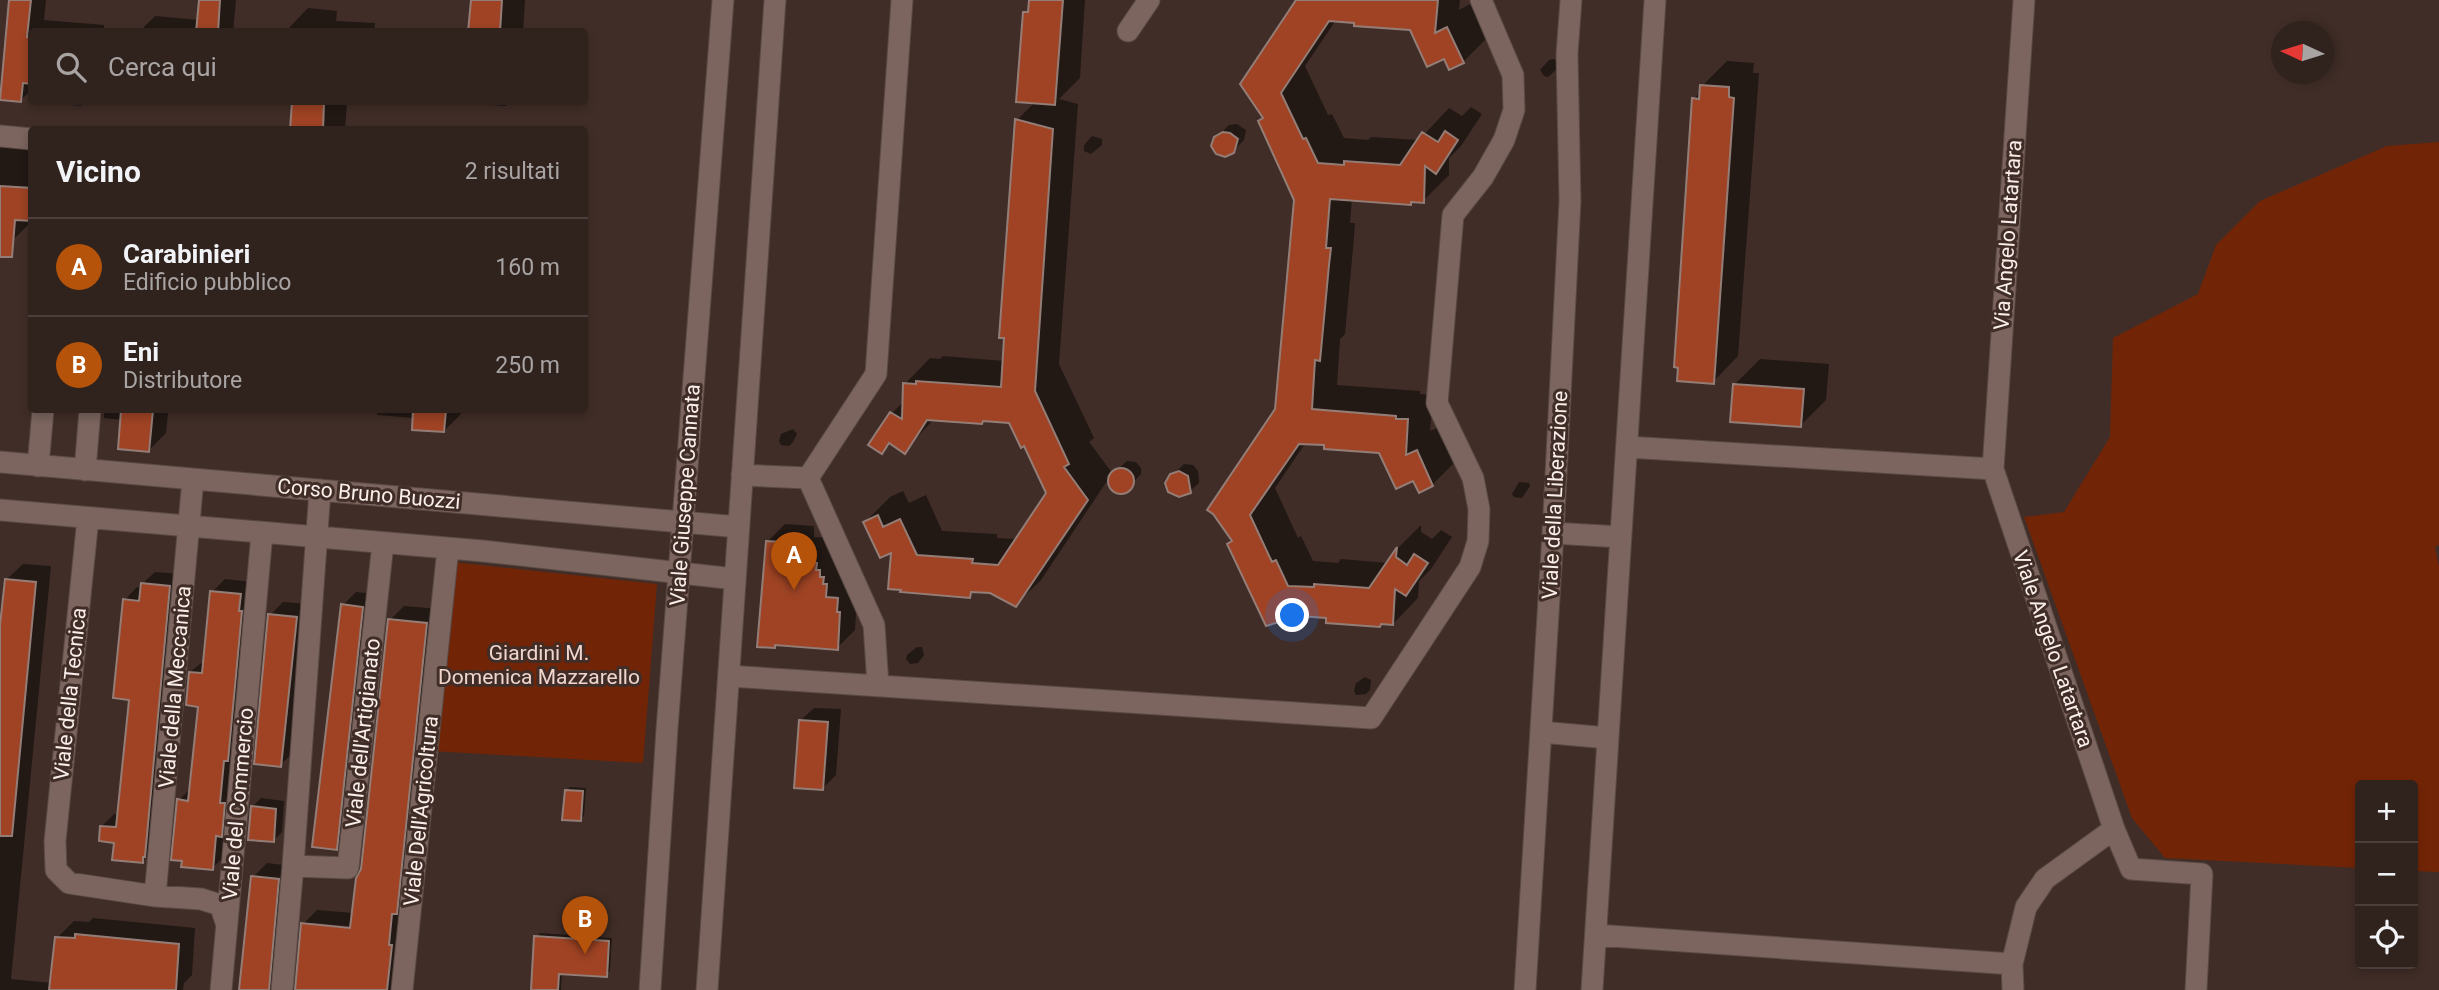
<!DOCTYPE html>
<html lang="it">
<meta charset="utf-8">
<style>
body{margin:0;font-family:Roboto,sans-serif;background:#382a26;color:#f1f3f6}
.controls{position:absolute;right:21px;bottom:21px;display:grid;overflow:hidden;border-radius:7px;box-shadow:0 4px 10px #0003}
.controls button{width:63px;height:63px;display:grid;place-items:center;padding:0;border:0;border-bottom:2px solid #4b3f3b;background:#30221d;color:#f1f3f6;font:35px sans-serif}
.compass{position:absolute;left:2271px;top:21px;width:63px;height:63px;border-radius:50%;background:#30221d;box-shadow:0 4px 10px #0003;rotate:274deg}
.you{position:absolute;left:1293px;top:616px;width:24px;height:24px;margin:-18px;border:5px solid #fff;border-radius:50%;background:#1a73e8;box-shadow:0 0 0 10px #1a73e833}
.badge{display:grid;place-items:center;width:46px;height:46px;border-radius:50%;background:#b45309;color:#fff;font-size:23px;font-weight:700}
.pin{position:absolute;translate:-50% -58px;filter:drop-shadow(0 2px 4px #0008)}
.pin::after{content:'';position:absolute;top:37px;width:24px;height:21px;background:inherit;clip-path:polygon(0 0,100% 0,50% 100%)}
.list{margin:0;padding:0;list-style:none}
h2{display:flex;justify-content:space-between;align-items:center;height:91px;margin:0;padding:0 28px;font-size:30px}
h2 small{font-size:23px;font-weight:400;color:#a8a4a4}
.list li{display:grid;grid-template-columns:46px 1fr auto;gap:21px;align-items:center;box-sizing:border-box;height:98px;padding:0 28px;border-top:2px solid #4b3f3b}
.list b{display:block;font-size:26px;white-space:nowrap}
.list p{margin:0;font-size:23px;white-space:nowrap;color:#a8a4a4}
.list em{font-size:23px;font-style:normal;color:#a8a4a4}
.icon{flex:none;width:38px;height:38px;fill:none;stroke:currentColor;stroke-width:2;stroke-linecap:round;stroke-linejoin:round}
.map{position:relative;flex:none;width:2439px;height:990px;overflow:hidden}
.search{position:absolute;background:#30221d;box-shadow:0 4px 10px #0003;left:28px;top:28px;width:560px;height:77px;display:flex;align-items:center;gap:18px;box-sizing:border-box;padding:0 24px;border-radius:7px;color:#a8a4a4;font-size:26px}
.panel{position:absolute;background:#30221d;box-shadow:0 4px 10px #0003;left:28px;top:126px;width:560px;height:287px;border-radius:7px}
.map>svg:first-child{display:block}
</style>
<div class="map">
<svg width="2439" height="990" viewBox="0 0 2439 990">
<rect width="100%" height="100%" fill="#402d27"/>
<path fill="#722506" d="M 2439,142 L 2439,545 L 2435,547 L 2439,567 L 2439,872 L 2413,871 L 2413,785 L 2360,785 L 2360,868 L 2165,858 L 2132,818 L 2024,517 L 2064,512 L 2110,437 L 2113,338 L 2198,294 L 2216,245 L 2260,201 L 2387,146 Z
M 452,562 L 657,584 L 643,763 L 431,751 Z"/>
<path fill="#0007" fill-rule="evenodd" d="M 11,0 L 46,0 L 44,20 L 104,25 L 104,32 L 32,32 L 32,89 L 21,100 Z
M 197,0 L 236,0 L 233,32 L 139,32 L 155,16 L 199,20 L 201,2 Z
M 472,0 L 525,0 L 523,32 L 466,32 L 470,31 Z
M 1030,0 L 1085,0 L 1080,78 L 1059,99 L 1078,104 L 1059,364 L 1094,438 L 1089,442 L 1113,474 L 1127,461 L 1136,462 L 1141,468 L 1141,474 L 1126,491 L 1117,492 L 1110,487 L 1111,475 L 1041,580 L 1015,605 L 990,591 L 975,590 L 970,596 L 893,550 L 865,522 L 890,497 L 903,491 L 909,503 L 926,495 L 942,531 L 997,534 L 997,538 L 1017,539 L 1048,493 L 1025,444 L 1010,421 L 985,419 L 982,422 L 934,419 L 904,451 L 891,443 L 882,452 L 871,445 L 892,413 L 904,401 L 905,384 L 930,358 L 940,359 L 943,356 L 1004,361 L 1017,120 L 1035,102 L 1025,13 L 1030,8 Z
M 1298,0 L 1358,0 L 1336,20 L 1305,66 L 1328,115 L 1332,114 L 1344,138 L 1368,140 L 1371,137 L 1419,140 L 1449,108 L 1462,116 L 1471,107 L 1482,114 L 1461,146 L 1449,158 L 1449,175 L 1423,201 L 1413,200 L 1410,203 L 1352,198 L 1350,223 L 1355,223 L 1354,238 L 1345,334 L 1340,339 L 1337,385 L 1420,391 L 1420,394 L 1433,395 L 1430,431 L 1442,426 L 1458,459 L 1432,485 L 1414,479 L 1380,451 L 1306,442 L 1275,488 L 1298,538 L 1301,536 L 1313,561 L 1338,563 L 1341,559 L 1388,563 L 1398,548 L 1421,525 L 1421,532 L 1432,539 L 1441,530 L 1452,537 L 1431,569 L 1419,581 L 1418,598 L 1393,624 L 1382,623 L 1380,625 L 1328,616 L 1299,614 L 1233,540 L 1277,410 L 1296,199 L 1264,117 Z
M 1372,0 L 1460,0 L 1459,10 L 1472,3 L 1488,37 L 1463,62 L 1444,56 Z
M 308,8 L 337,11 L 336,21 L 375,23 L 374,32 L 285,32 Z
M 1554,59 L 1557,61 L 1557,69 L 1548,77 L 1544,76 L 1540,70 L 1549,60 Z
M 1727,61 L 1754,63 L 1753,73 L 1759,73 L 1738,356 L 1713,382 L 1694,99 L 1701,91 L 1702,86 Z
M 62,102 L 85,102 L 81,106 L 62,104 Z
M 191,102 L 213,102 L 210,104 Z
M 294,102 L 347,102 L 345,130 L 292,130 Z
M 476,102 L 510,102 L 506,106 L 476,104 Z
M 1237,124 L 1246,130 L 1244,140 L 1230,154 L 1219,135 L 1229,125 Z
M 1092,136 L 1102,139 L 1102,145 L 1091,154 L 1084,151 L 1084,145 Z
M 0,141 L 32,144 L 32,221 L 13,240 L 0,239 Z
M 1760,359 L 1829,364 L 1826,400 L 1801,425 L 1735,384 Z
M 104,410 L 173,410 L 168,413 L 166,433 L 149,450 L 122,420 L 104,418 Z
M 377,410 L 465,410 L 444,431 L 414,418 L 377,415 Z
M 793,429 L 797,434 L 793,442 L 789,446 L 781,445 L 779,441 L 781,434 Z
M 1184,464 L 1193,465 L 1198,471 L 1199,483 L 1190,491 L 1168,479 Z
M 1519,482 L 1529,483 L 1530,486 L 1522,498 L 1514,497 L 1512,494 Z
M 785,524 L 814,526 L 814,537 L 830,538 L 857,595 L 855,630 L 837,648 L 777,644 L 774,646 L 767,542 Z
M 23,564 L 51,566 L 11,979 L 52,983 L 57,938 L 74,921 L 89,922 L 93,918 L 195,928 L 192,975 L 184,983 L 183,990 L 0,990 L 0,645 L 6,580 Z
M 155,572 L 182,574 L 154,849 L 142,861 L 116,841 L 102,826 L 114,814 L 119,815 L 131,698 L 125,600 L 137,587 L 142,588 L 142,584 Z
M 225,579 L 252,582 L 225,856 L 212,868 L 179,800 L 192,787 L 200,705 L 190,672 L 205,660 L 212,592 Z
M 356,592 L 375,594 L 349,835 L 336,848 L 343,605 Z
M 283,602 L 309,604 L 294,752 L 280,765 L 270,615 Z
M 404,606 L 440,609 L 402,990 L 240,990 L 253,877 L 267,863 L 292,866 L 289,987 L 297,990 L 303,924 L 317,910 L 353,913 L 363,870 L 390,620 ZM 313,923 L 359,927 L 358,931 L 313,926 Z
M 917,647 L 922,647 L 924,655 L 918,663 L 910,664 L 906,659 L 907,655 Z
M 1365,677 L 1371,680 L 1370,690 L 1366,694 L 1356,695 L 1354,691 L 1356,683 Z
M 814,708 L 841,709 L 836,775 L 823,788 L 800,721 Z
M 570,787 L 586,788 L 584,816 L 580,820 L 566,791 Z
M 261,798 L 284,801 L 282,832 L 273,841 L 252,807 Z
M 540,933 L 612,938 L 610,971 L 606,975 L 562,972 L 561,990 L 532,990 L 536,937 Z"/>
<path fill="#9f4324" stroke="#937d76" stroke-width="2" d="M 9,0 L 31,0 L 27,37 L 32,37 L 32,84 L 23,83 L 21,102 L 0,100 Z
M 199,0 L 220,0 L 218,32 L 196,32 Z
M 471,0 L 502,0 L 500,32 L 468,32 Z
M 1029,0 L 1063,0 L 1055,105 L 1016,102 L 1023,12 L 1028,12 Z
M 1296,0 L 1438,0 L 1435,33 L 1447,27 L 1464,63 L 1449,70 L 1444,59 L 1427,67 L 1410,30 L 1354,26 L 1354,23 L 1329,21 L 1281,93 L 1303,139 L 1306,138 L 1318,163 L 1344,165 L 1344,161 L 1400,165 L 1422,132 L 1438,142 L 1445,131 L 1458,140 L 1436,174 L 1425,166 L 1424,203 L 1411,202 L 1411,205 L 1330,199 L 1326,248 L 1331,248 L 1329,265 L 1320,361 L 1315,360 L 1312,409 L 1396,416 L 1396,419 L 1408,419 L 1406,455 L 1417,450 L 1433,486 L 1419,493 L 1413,481 L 1396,489 L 1379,453 L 1324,449 L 1324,445 L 1299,444 L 1250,515 L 1272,562 L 1276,560 L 1288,586 L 1314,587 L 1314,584 L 1369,588 L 1397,547 L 1396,557 L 1407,565 L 1414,554 L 1428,563 L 1406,596 L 1395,589 L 1393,625 L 1381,624 L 1380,627 L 1326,623 L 1326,618 L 1299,616 L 1266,626 L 1227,544 L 1232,541 L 1213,514 L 1207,510 L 1275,409 L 1294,200 L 1258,121 L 1263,118 L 1240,84 Z
M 1700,85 L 1729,87 L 1729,97 L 1734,98 L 1714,384 L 1677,381 L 1678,368 L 1674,367 L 1692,98 L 1699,99 Z
M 292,102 L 324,102 L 323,130 L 290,130 Z
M 1015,119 L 1053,129 L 1035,391 L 1069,464 L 1064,467 L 1088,500 L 1016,607 L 990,593 L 971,592 L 970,598 L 900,592 L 901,590 L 888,589 L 891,553 L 880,558 L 863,522 L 878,515 L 883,527 L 900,519 L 917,555 L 973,559 L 972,563 L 998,565 L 1046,493 L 1024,446 L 1021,448 L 1009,423 L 983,421 L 982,424 L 927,420 L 905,454 L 889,443 L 882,454 L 868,445 L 890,412 L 902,419 L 903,383 L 916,384 L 916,381 L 1001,387 L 1004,338 L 999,338 Z
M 1223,132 L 1230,133 L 1238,139 L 1234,153 L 1225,157 L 1216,154 L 1211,146 L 1214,137 Z
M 0,186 L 32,188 L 32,221 L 15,220 L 12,257 L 0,257 Z
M 1733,384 L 1804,389 L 1801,427 L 1730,422 Z
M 121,410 L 153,410 L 149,452 L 118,449 Z
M 413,410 L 446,410 L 444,432 L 412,430 Z
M1108 481a13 13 0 1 1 26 0a13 13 0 1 1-26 0Z
M 1179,471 L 1188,476 L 1191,493 L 1179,497 L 1168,492 L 1165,483 L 1170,474 Z
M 766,541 L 798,543 L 797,554 L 814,555 L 813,562 L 817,563 L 816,570 L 820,570 L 820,577 L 824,577 L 823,584 L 827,584 L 826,597 L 838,598 L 837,612 L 840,612 L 838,650 L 775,645 L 775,648 L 757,647 Z
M 5,579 L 36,582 L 12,836 L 0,836 L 0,625 Z
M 141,583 L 170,586 L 145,857 L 143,857 L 143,863 L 112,860 L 114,843 L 99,841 L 100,826 L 116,827 L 129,700 L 113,698 L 123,599 L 139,601 Z
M 210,591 L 241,594 L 239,611 L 242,611 L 228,761 L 224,761 L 220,803 L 225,803 L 222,837 L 216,836 L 213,870 L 181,867 L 182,861 L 171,860 L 177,799 L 188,801 L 198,707 L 186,705 L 189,672 L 202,673 Z
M 341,604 L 363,607 L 337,850 L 312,847 Z
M 268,614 L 297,617 L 281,767 L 254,764 Z
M 388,619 L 427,623 L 397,914 L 392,914 L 389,945 L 392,945 L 387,990 L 295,990 L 301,923 L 350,928 L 356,878 L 361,869 Z
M 799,720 L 828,722 L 823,790 L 794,788 Z
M 565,790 L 583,791 L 581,821 L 562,820 Z
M 251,806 L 276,809 L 274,842 L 248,840 Z
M 251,876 L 279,879 L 269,990 L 239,990 Z
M 75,934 L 179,944 L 176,990 L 49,990 L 55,937 L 75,938 Z
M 534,936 L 609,941 L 607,977 L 559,974 L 558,990 L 531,990 Z"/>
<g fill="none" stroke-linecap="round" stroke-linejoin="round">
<g stroke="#594944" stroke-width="23">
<path id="minor" d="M 2024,0 L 1993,469 L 2114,829
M 1128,31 L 1149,0
M 0,136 L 32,139
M 1627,447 L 1993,469
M 0,462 L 739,527
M 38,466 L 43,410
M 85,470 L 90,410
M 742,475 L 808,478
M 0,510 L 483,551 L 735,579
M 88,518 L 55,841 L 56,870 L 69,883 L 155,896 L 201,899 L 220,905 L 227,925
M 1553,533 L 1621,537
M 729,676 L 1371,718 L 1470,567 L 1478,541 L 1479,509 L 1473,478 L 1437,403 L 1453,215 L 1483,177 L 1504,140 L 1514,110 L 1513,75 L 1481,0
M 878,685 L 874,625 L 808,478 L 876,374 L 902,0
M 1541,732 L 1608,738
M 293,866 L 348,868 L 383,543
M 155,896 L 193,479
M 1596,935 L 2012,964
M 221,990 L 262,533
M 282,990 L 293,866 L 320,490
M 402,990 L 448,548
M 650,990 L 667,729 L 723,0
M 707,990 L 775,0
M 1525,990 L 1553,533 L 1570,201 L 1567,54 L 1571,0
M 1592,990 L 1655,0
M 2013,990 L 2012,964 L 2026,907 L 2045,879 L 2114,829 L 2131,869 L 2202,874 L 2196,990"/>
</g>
<use href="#minor" stroke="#7b655e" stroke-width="21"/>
</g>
<g text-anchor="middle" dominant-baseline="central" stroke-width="6" stroke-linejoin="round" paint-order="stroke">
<g font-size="21" fill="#faeeea" stroke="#402d27">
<text transform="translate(2008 235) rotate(-86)">Via Angelo Latartara</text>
<text transform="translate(369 494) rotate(5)">Corso Bruno Buozzi</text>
<text transform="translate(685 495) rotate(-86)">Viale Giuseppe Cannata</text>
<text transform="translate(1555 495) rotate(-87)">Viale della Liberazione</text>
<text transform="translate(2053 649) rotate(71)">Viale Angelo Latartara</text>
<text transform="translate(175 687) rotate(-85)">Viale della Meccanica</text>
<text transform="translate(70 694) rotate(-84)">Viale della Tecnica</text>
<text transform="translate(363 733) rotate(-84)">Viale dell'Artigianato</text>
<text transform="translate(238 804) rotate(-85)">Viale del Commercio</text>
<text transform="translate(421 811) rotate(-84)">Viale Dell'Agricoltura</text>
</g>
<g font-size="21" fill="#efd5cc" stroke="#402d27">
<text x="539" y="653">Giardini M.<tspan x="539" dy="24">Domenica Mazzarello</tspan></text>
</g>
</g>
</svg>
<div class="controls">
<button>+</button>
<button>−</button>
<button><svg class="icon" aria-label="locate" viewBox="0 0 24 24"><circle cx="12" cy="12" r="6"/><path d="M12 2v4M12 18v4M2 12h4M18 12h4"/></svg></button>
</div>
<svg class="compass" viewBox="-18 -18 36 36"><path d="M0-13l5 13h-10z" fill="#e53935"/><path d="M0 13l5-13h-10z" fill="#a8a4a4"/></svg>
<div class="you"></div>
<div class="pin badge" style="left:794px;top:590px">A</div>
<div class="pin badge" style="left:585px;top:954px">B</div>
<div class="search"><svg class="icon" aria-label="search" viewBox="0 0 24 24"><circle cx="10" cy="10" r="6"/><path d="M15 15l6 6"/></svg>Cerca qui</div>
<section class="panel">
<h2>Vicino<small>2 risultati</small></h2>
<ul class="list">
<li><span class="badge">A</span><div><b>Carabinieri</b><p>Edificio pubblico</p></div><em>160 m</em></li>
<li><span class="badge">B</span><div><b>Eni</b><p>Distributore</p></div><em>250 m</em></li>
</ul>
</section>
</div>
